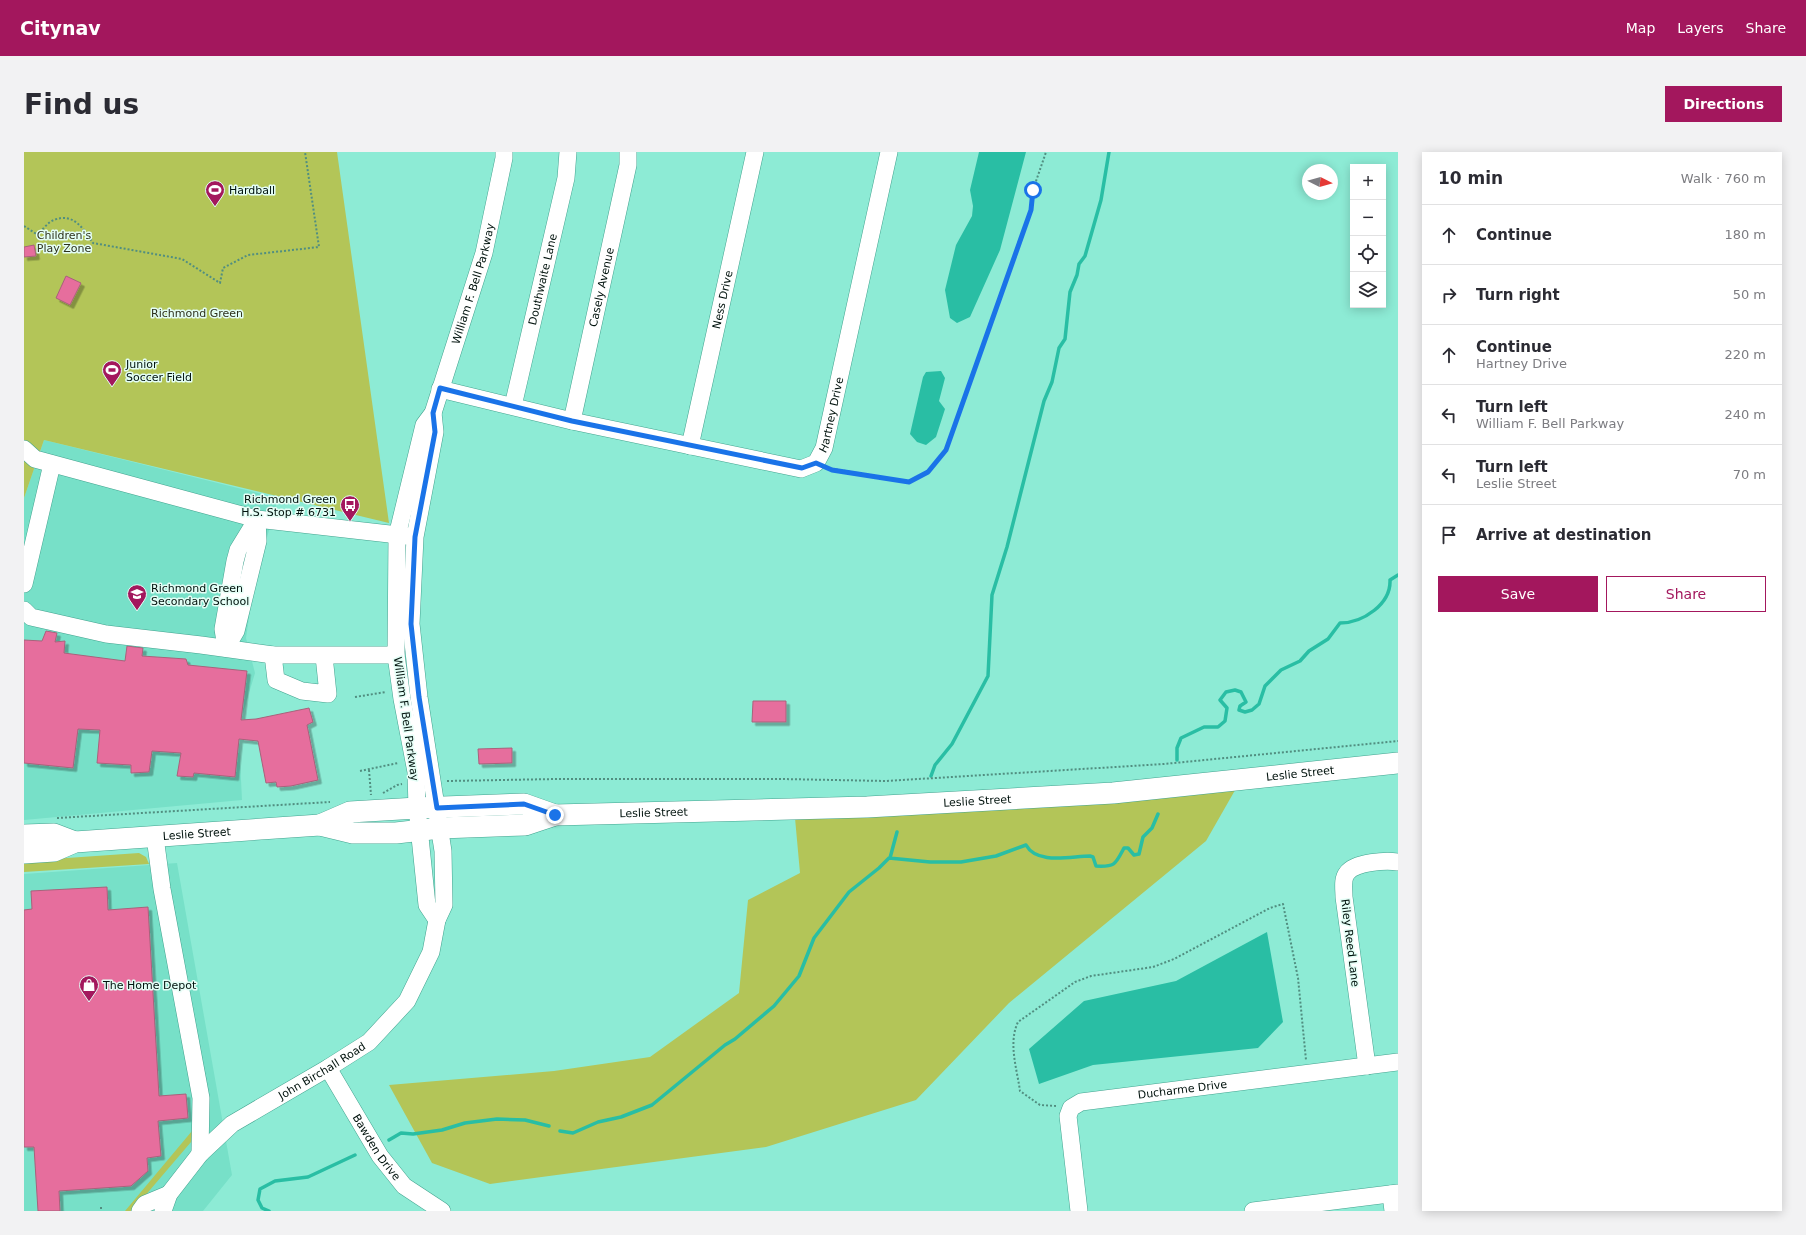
<!DOCTYPE html>
<meta charset="utf-8">
<style>
body{margin:0;font-family:"DejaVu Sans",sans-serif;background:#f2f2f3;color:#2b2b33}
.controls{position:absolute;right:12px;top:12px;display:grid;overflow:hidden;border-radius:0px;box-shadow:0 2px 10px #0003}
.controls button{width:36px;height:36px;display:grid;place-items:center;padding:0;border:0;border-bottom:1px solid #e1e1e2;background:#fff;color:#2b2b33;font:20px sans-serif}
.compass{position:absolute;left:1278px;top:12px;width:36px;height:36px;border-radius:50%;background:#fff;box-shadow:0 2px 10px #0003;rotate:96deg}
.stop{position:absolute;width:12px;height:12px;margin:-9px;border:3px solid #1a73e8;border-radius:50%;background:#fff}
.stop.end{background:#1a73e8;border-color:#fff;box-shadow:0 1px 4px #0008}
.list{margin:0;padding:0;list-style:none}
h2{display:flex;justify-content:space-between;align-items:center;height:52px;margin:0;padding:0 16px;font-size:17px}
h2 small{font-size:13px;font-weight:400;color:#7c7c81}
.list li{display:grid;grid-template-columns:26px 1fr auto;gap:12px;align-items:center;box-sizing:border-box;height:60px;padding:0 16px;border-top:1px solid #e1e1e2}
.list b{display:block;font-size:15px;white-space:nowrap}
.list p{margin:0;font-size:13px;white-space:nowrap;color:#7c7c81}
.list em{font-size:13px;font-style:normal;color:#7c7c81}
.actions{display:flex;gap:8px;padding:12px 16px}
.actions a{flex:1;padding:9px 0;border:1px solid #a3175d;border-radius:0px;text-align:center;font-size:14px;color:#a3175d}
.actions .main{background:#a3175d;color:#fff}
.icon{flex:none;width:22px;height:22px;fill:none;stroke:currentColor;stroke-width:2;stroke-linecap:round;stroke-linejoin:round}
.map{position:relative;flex:none;width:1374px;height:1059px;overflow:hidden;border-radius:0px}
header{display:flex;align-items:center;gap:24px;box-sizing:border-box;height:56px;padding:0 20px;background:#a3175d;color:#fff}
header strong{font-size:19px}
nav{display:flex;gap:22px;margin-inline-start:auto;font-size:14px}
.intro{display:flex;align-items:center;justify-content:space-between;box-sizing:border-box;height:96px;padding:0 24px}
h1{margin:0;font-size:28px}
.button{padding:10px 18px;border-radius:0px;background:#a3175d;color:#fff;font-size:14px;font-weight:700}
main{display:flex;gap:24px;padding:0 24px}
aside{flex:1;background:#fff;border-radius:0px;box-shadow:0 2px 10px #0003}
.map>svg:first-child{display:block}
</style>
<header>
<strong>Citynav</strong>
<nav><a>Map</a><a>Layers</a><a>Share</a></nav>
</header>
<div class="intro"><h1>Find us</h1><a class="button">Directions</a></div>
<main>
<div class="map">
<svg width="1374" height="1059" viewBox="0 0 1374 1059">
<defs>
<filter id="shadow"><feDropShadow dx="3.5" dy="3.5" stdDeviation="0" flood-color="#0004"/></filter>
</defs>
<rect width="100%" height="100%" fill="#8debd5"/>
<path fill="#77e0c8" d="M 20,288 L 254,346 L 230,432 L 222,486 L 231,521 L 217,568 L 215,587 L 218,648 L 0,668 L 0,346 Z
M 153,711 L 208,1023 L 179,1059 L 0,1059 L 0,722 Z"/>
<path fill="#b3c558" d="M 0,0 L 313,0 L 365,371 L 20,288 L 0,346 Z
M 1214,633 L 1182,689 L 985,851 L 892,948 L 742,995 L 466,1032 L 408,1011 L 365,933 L 530,919 L 626,905 L 715,841 L 724,748 L 776,721 L 771,666 Z
M 115,701 L 122,705 L 125,712 L 0,720 L 0,709 Z
M 173,973 L 173,983 L 108,1059 L 101,1059 Z"/>
<path fill="#29bea4" d="M 955,0 L 1002,0 L 976,98 L 946,165 L 933,171 L 926,166 L 921,138 L 932,93 L 948,64 L 949,54 L 946,38 Z
M 917,219 L 921,226 L 915,249 L 921,257 L 912,285 L 902,293 L 893,290 L 886,282 L 899,225 L 902,220 Z
M 1243,780 L 1259,870 L 1234,896 L 1069,913 L 1015,932 L 1005,897 L 1060,849 L 1152,829 Z"/>
<g fill="none" stroke-linecap="round" stroke-linejoin="round">
<path stroke="#29bea4" stroke-width="3.5" d="M 1153,608 L 1153,596 L 1157,586 L 1180,575 L 1194,575 L 1201,569 L 1203,556 L 1196,548 L 1202,540 L 1211,538 L 1217,540 L 1222,550 L 1216,554 L 1215,558 L 1221,560 L 1228,558 L 1235,552 L 1241,534 L 1257,518 L 1276,509 L 1285,499 L 1304,487 L 1316,471 C 1339,471 1367,452 1366,428 L 1374,423
M 907,624 L 911,613 L 928,592 L 964,524 L 968,443 L 983,395 L 1020,249 L 1028,230 L 1035,196 L 1041,187 L 1046,140 L 1053,123 L 1055,112 L 1061,104 L 1077,48 L 1085,0
M 866,706 L 873,680
M 536,979 L 549,981 L 574,970 L 597,965 L 628,953 L 701,893 L 711,887 L 750,854 L 775,824 L 790,786 L 825,740 L 855,716 L 865,706 L 906,710 L 937,710 L 972,704 L 1002,693 C 1013,713 1047,704 1066,704 L 1069,705 L 1072,714 C 1091,715 1091,713 1100,696 L 1104,696 L 1110,703 L 1115,702 L 1119,685 L 1128,676 L 1134,662
M 365,988 L 377,981 L 389,982 L 418,978 L 441,971 L 473,967 L 501,968 L 525,974
M 245,1059 L 238,1056 L 234,1048 L 236,1037 L 251,1029 L 284,1025 L 331,1003"/>
</g>
<path fill="#e66e9d" stroke="#a8627b" filter="url(#shadow)" d="M 10,93 L 12,104 L 0,105 L 0,95 Z
M 42,124 L 57,131 L 46,153 L 32,146 Z
M 22,479 L 33,481 L 31,490 L 41,489 L 40,501 L 101,509 L 103,494 L 119,496 L 118,504 L 162,507 L 164,513 L 223,519 L 217,568 L 232,567 L 285,556 L 289,570 L 283,573 L 294,628 L 267,634 L 253,635 L 252,630 L 242,631 L 234,589 L 215,587 L 211,625 L 170,621 L 169,625 L 153,624 L 157,601 L 128,599 L 125,620 L 107,621 L 107,613 L 73,611 L 76,578 L 54,577 L 49,616 L 0,611 L 0,488 L 18,489 Z
M 729,549 L 762,549 L 762,570 L 728,570 Z
M 488,596 L 488,611 L 455,612 L 454,597 Z
M 83,735 L 84,758 L 124,755 L 135,944 L 162,942 L 164,966 L 134,969 L 137,1004 L 123,1006 L 124,1019 L 107,1034 L 35,1039 L 36,1059 L 14,1059 L 10,995 L 0,995 L 0,758 L 8,757 L 7,739 Z"/>
<g fill="none" stroke-linecap="round" stroke-linejoin="round">
<g stroke="#42a38f" stroke-width="18">
<g id="minor">
<path id="s1" d="M 416,237 L 548,269 L 777,317 L 792,311 L 800,296 L 865,0"/>
<path id="s2" d="M 489,254 L 542,26 L 544,0"/>
<path id="s3" d="M 548,269 L 604,13 L 604,0"/>
<path id="s4" d="M 666,294 L 731,0"/>
<path d="M 0,297 L 11,307 L 233,367 L 383,384"/>
<path d="M 0,432 L 28,312"/>
<path d="M 0,458 L 7,465 L 82,482 L 177,493 L 249,503 L 372,503"/>
<path d="M 202,496 L 199,477 L 211,409 L 214,398 L 233,367"/>
<path d="M 202,496 L 212,479 L 234,389 L 233,367"/>
<path d="M 249,503 L 252,528 L 278,539 L 304,542 L 300,504"/>
<path d="M 131,685 L 138,737 L 177,946 L 176,1002"/>
<path id="s5" d="M 413,768 L 403,753 L 393,656 L 392,620 L 378,547 L 372,503 L 373,384 L 400,273 L 409,261 L 460,101 L 480,6 L 480,0"/>
<path d="M 1343,914 L 1320,745 C 1320,737 1318,727 1323,721 C 1331,710 1362,708 1374,710"/>
<path id="s6" d="M 304,916 L 356,1004 L 380,1034 L 418,1059"/>
<path d="M 1367,1042 L 1369,1059"/>
<path d="M 116,1059 L 121,1052 L 145,1042"/>
<path id="s7" d="M 139,1059 L 145,1042 L 176,1002 L 208,972 L 304,916 L 345,890 L 383,849 L 407,800 L 413,768 L 420,753 L 419,699 L 395,545 L 387,472 L 391,385 L 411,280 L 409,261"/>
<path id="s8" d="M 1055,1059 L 1044,964 L 1047,956 L 1057,950 L 1374,910"/>
<path d="M 1229,1059 L 1374,1041"/>
</g>
</g>
<g stroke="#42a38f" stroke-width="22">
<g id="major">
<path d="M 296,673 L 326,660 L 393,656 L 500,652 L 531,663"/>
<path d="M 0,683 L 30,682 L 51,690"/>
<path id="s9" d="M 0,701 L 30,699 L 51,690 L 296,673 L 329,681 L 372,681 L 416,676 L 501,673 L 531,663 L 843,655 L 1089,641 L 1374,611"/>
</g>
</g>
<path stroke="#518e80" stroke-width="2" stroke-dasharray="2 2" stroke-linecap="butt" d="M 0,74 L 14,83 C 18,78 24,70 30,68 C 49,60 60,77 69,91 L 158,107 L 196,131 L 199,116 L 224,103 L 295,95 L 281,0
M 804,316 L 885,330 L 904,320 L 922,298 L 1007,58 L 1009,38 L 1022,0
M 331,545 L 362,540
M 345,618 L 347,643
M 336,619 L 374,611
M 423,629 L 533,627 L 758,627 L 862,629 L 1140,612 L 1374,589
M 359,641 L 373,633 L 378,632
M 33,666 L 306,650
M 1032,954 L 1016,953 L 996,939 C 993,917 984,891 994,870 L 1051,830 L 1067,824 L 1129,815 L 1150,807 L 1246,756 L 1259,752 L 1274,826 L 1282,908
M 77,1055 L 77,1059"/>
<use href="#minor" stroke="#fff" stroke-width="17"/>
<use href="#major" stroke="#fff" stroke-width="21"/>
</g>
<g fill="none" stroke-linecap="round" stroke-linejoin="round">
<path stroke="#1a73e8" stroke-width="5" d="M 531,663 L 500,652 L 413,656 L 395,545 L 387,472 L 391,385 L 411,280 L 409,261 L 416,236 L 548,269 L 778,316 L 792,311 L 808,318 L 885,330 L 904,320 L 922,298 L 1007,58 L 1009,38"/>
</g>
<defs>
<g id="stadium-pin" transform="scale(1)"><path d="M0 17L-7.5 6A9.5 9.5 0 1 1 7.5 6Z" fill="#a3175d" stroke="#e4fef6"/><path d="M0-5a6.5 5 0 1 0 0 10a6.5 5 0 1 0 0-10ZM-3.5-1.8h7v3.6h-7Z" fill="#fff"/></g>
<g id="bus-pin" transform="scale(1)"><path d="M0 17L-7.5 6A9.5 9.5 0 1 1 7.5 6Z" fill="#a3175d" stroke="#e4fef6"/><path d="M-5-6H5V4H4V6H2V4H-2V6H-4V4H-5ZM-3.5-4V0h7V-4ZM-3.5 1.2v1.5H-2V1.2ZM2 1.2v1.5H3.5V1.2Z" fill="#fff"/></g>
<g id="school-pin" transform="scale(1)"><path d="M0 17L-7.5 6A9.5 9.5 0 1 1 7.5 6Z" fill="#a3175d" stroke="#e4fef6"/><path d="M0-5L7-2L0 1L-7-2ZM-4 1L0 2.5L4 1V4Q0 6-4 4Z" fill="#fff"/></g>
<g id="shop-pin" transform="scale(1)"><path d="M0 17L-7.5 6A9.5 9.5 0 1 1 7.5 6Z" fill="#a3175d" stroke="#e4fef6"/><path d="M-5-2.5h2.3a2.7 3.5 0 0 1 5.4 0H5L5.5 6h-11ZM-1.5-2.5h3a1.5 2.3 0 0 0-3 0Z" fill="#fff"/></g>
</defs>
<g fill-rule="evenodd">
<use href="#stadium-pin" x="191" y="38"/>
<use href="#stadium-pin" x="88" y="218"/>
<use href="#bus-pin" x="326" y="353"/>
<use href="#school-pin" x="113" y="442"/>
<use href="#shop-pin" x="65" y="833"/>
</g>
<g text-anchor="middle" dominant-baseline="central" stroke-width="3" stroke-linejoin="round" paint-order="stroke">
<g font-size="11" fill="#01120d" stroke="#e4fef6" text-anchor="start">
<text x="205" y="38">Hardball</text>
<text x="102" y="212">Junior<tspan x="102" dy="13">Soccer Field</tspan></text>
<text x="312" y="347" text-anchor="end">Richmond Green<tspan x="312" dy="13">H.S. Stop # 6731</tspan></text>
<text x="127" y="436">Richmond Green<tspan x="127" dy="13">Secondary School</tspan></text>
<text x="79" y="833">The Home Depot</text>
</g>
<g font-size="11" fill="#2d311b" stroke="#e4fef6">
<text x="40" y="83">Children's<tspan x="40" dy="13">Play Zone</tspan></text>
<text x="173" y="161">Richmond Green</text>
</g>
<g font-size="11" fill="#01120d" stroke="#e4fef6">
<text stroke="none"><textPath href="#s2" startOffset="130">Douthwaite Lane</textPath></text>
<text stroke="none"><textPath href="#s5" startOffset="654">William F. Bell Parkway</textPath></text>
<text stroke="none"><textPath href="#s3" startOffset="137">Casely Avenue</textPath></text>
<text stroke="none"><textPath href="#s4" startOffset="150">Ness Drive</textPath></text>
<text stroke="none"><textPath href="#s1" startOffset="437">Hartney Drive</textPath></text>
<text transform="translate(382 567) rotate(82)">William F. Bell Parkway</text>
<text stroke="none"><textPath href="#s9" startOffset="1283">Leslie Street</textPath></text>
<text stroke="none"><textPath href="#s9" startOffset="959">Leslie Street</textPath></text>
<text stroke="none"><textPath href="#s9" startOffset="635">Leslie Street</textPath></text>
<text stroke="none"><textPath href="#s9" startOffset="175">Leslie Street</textPath></text>
<text transform="translate(1326 791) rotate(83)">Riley Reed Lane</text>
<text stroke="none"><textPath href="#s7" startOffset="217">John Birchall Road</textPath></text>
<text stroke="none"><textPath href="#s8" startOffset="218">Ducharme Drive</textPath></text>
<text stroke="none"><textPath href="#s6" startOffset="93">Bawden Drive</textPath></text>
</g>
</g>
</svg>
<div class="controls">
<button>+</button>
<button>−</button>
<button><svg class="icon" aria-label="locate" viewBox="0 0 24 24"><circle cx="12" cy="12" r="6"/><path d="M12 2v4M12 18v4M2 12h4M18 12h4"/></svg></button>
<button><svg class="icon" aria-label="layers" viewBox="0 0 24 24"><path d="M12 4l9 5-9 5-9-5zM3 14l9 5 9-5"/></svg></button>
</div>
<svg class="compass" viewBox="-18 -18 36 36"><path d="M0-13l5 13h-10z" fill="#e53935"/><path d="M0 13l5-13h-10z" fill="#7c7c81"/></svg>
<div class="stop" style="left:1009px;top:38px"></div>
<div class="stop end" style="left:531px;top:663px"></div>
</div>
<aside>
<h2>10 min<small>Walk · 760 m</small></h2>
<ul class="list">
<li><svg class="icon" aria-label="ahead" viewBox="0 0 24 24"><path d="M12 20V5M6 11l6-6 6 6"/></svg><div><b>Continue</b></div><em>180 m</em></li>
<li><svg class="icon" aria-label="right" viewBox="0 0 24 24"><path d="M7 20v-9h11M14 6l5 5-5 5"/></svg><div><b>Turn right</b></div><em>50 m</em></li>
<li><svg class="icon" aria-label="ahead" viewBox="0 0 24 24"><path d="M12 20V5M6 11l6-6 6 6"/></svg><div><b>Continue</b><p>Hartney Drive</p></div><em>220 m</em></li>
<li><svg class="icon" aria-label="left" viewBox="0 0 24 24"><path d="M17 20v-9H6M10 6l-5 5 5 5"/></svg><div><b>Turn left</b><p>William F. Bell Parkway</p></div><em>240 m</em></li>
<li><svg class="icon" aria-label="left" viewBox="0 0 24 24"><path d="M17 20v-9H6M10 6l-5 5 5 5"/></svg><div><b>Turn left</b><p>Leslie Street</p></div><em>70 m</em></li>
<li><svg class="icon" aria-label="arrive" viewBox="0 0 24 24"><path d="M6 21V4h12l-3 4 3 4H6"/></svg><div><b>Arrive at destination</b></div></li>
</ul>
<div class="actions"><a class="main">Save</a><a>Share</a></div>
</aside>
</main>
